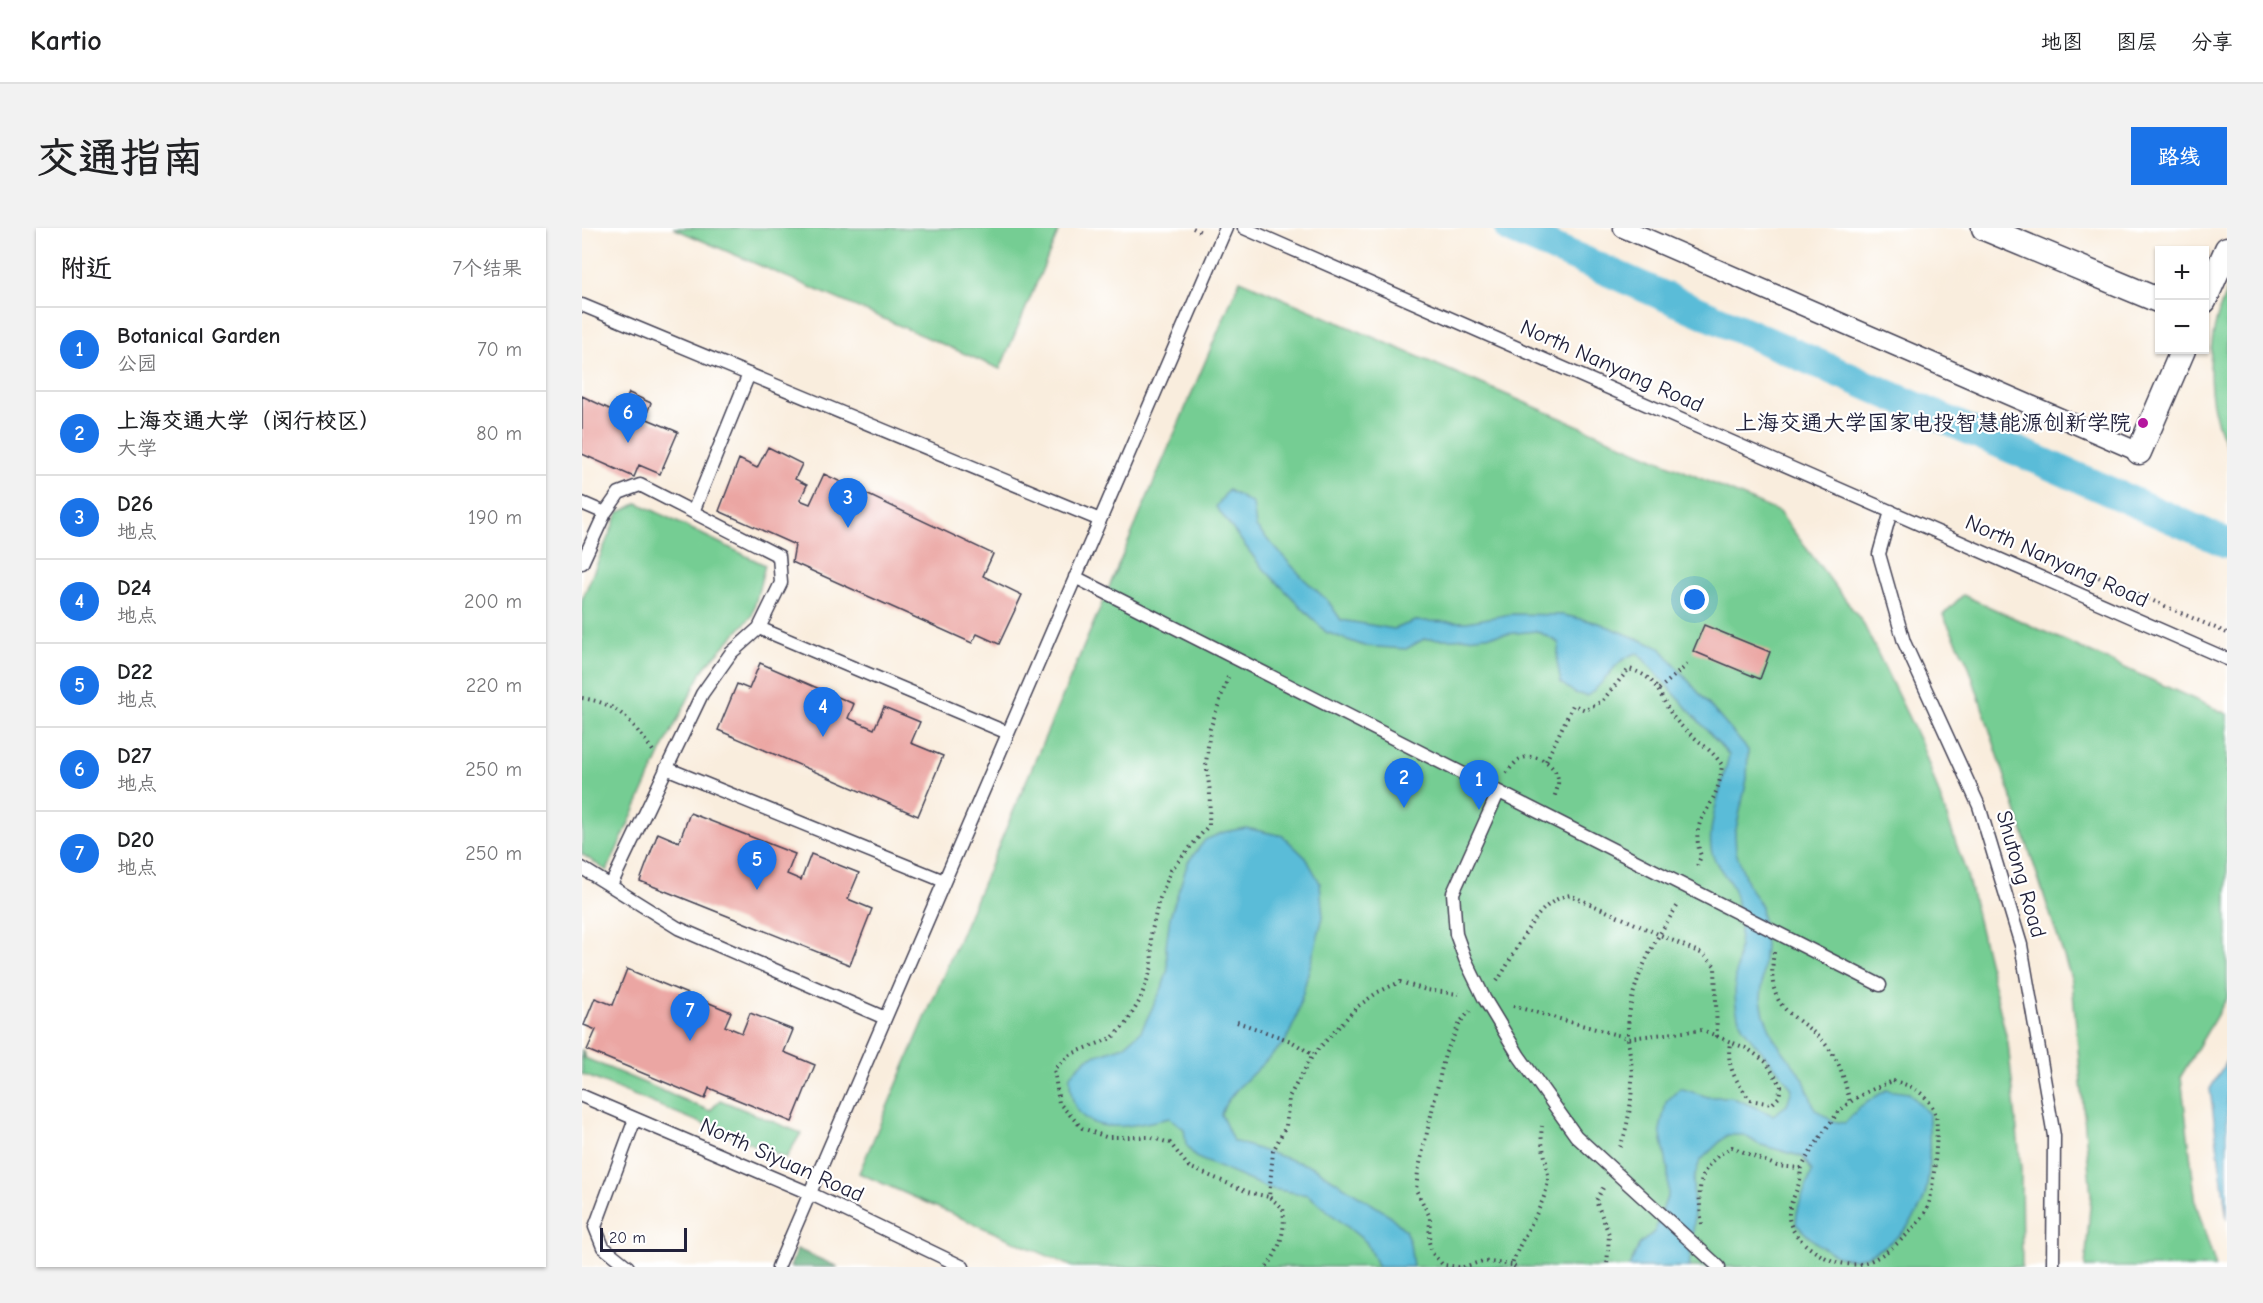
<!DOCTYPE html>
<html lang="zh">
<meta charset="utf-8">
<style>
body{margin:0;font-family:"Comic Neue","LXGW WenKai TC",sans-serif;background:#f2f2f2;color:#202124}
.controls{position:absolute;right:18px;top:18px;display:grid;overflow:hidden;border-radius:0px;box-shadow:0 2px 4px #0004}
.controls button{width:54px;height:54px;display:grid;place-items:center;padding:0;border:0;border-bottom:2px solid #e0e0e0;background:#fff;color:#202124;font:30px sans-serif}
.scale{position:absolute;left:18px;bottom:15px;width:87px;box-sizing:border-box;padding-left:6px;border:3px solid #22223b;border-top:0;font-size:16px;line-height:21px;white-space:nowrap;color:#22223b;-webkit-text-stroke:4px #fff;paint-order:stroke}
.you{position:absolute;left:1113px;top:372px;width:21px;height:21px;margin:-15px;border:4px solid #fff;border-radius:50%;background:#1a73e8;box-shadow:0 0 0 9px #1a73e833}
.badge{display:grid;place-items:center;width:39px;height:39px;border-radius:50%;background:#1a73e8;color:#fff;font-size:20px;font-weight:700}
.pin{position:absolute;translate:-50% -50px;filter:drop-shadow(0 2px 3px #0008)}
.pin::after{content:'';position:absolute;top:32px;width:21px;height:18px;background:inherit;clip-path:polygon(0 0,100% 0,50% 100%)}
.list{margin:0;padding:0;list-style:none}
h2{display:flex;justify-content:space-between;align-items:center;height:78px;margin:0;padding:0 24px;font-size:26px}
h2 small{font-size:20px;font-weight:400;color:#757577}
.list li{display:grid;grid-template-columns:39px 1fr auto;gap:18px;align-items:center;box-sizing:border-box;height:84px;padding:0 24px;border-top:2px solid #e0e0e0}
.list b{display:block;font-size:22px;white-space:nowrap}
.list p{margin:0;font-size:20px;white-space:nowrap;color:#757577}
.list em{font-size:20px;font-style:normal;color:#757577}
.map{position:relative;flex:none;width:1645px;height:1039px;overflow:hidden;border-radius:0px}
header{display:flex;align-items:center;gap:36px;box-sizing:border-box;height:84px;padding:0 30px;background:#fff;border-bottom:2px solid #e0e0e0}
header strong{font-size:28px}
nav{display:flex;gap:33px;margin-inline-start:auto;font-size:21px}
.intro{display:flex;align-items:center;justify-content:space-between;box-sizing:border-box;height:144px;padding:0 36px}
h1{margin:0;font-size:42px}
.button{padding:15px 27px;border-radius:0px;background:#1a73e8;color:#fff;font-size:21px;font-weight:700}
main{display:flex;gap:36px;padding:0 36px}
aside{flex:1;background:#fff;border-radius:0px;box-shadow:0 2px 4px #0004}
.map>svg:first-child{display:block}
</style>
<header>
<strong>Kartio</strong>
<nav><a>地图</a><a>图层</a><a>分享</a></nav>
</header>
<div class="intro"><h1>交通指南</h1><a class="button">路线</a></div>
<main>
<aside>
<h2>附近<small>7个结果</small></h2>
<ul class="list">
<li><span class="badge">1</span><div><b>Botanical Garden</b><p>公园</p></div><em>70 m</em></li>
<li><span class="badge">2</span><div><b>上海交通大学（闵行校区）</b><p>大学</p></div><em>80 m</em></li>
<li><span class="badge">3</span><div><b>D26</b><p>地点</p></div><em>190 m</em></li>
<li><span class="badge">4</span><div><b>D24</b><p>地点</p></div><em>200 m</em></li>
<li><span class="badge">5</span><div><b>D22</b><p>地点</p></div><em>220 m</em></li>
<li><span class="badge">6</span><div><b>D27</b><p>地点</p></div><em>250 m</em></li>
<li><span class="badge">7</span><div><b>D20</b><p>地点</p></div><em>250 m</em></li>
</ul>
</aside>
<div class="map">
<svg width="1645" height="1039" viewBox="0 0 1645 1039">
<rect width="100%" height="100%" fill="#fff"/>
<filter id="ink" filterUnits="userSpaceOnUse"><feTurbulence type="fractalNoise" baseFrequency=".0167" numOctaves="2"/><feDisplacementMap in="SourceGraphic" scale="12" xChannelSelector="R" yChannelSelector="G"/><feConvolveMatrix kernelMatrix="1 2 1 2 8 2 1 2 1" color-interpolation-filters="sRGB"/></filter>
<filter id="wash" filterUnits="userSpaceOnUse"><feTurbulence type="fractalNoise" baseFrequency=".008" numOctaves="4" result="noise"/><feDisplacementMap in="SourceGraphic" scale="24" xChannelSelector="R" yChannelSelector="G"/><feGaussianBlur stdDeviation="1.35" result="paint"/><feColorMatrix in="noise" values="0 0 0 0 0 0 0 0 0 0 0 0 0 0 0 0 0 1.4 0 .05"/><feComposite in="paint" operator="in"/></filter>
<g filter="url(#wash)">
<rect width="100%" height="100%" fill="#f9eddd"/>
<path fill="#75cd93" stroke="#4c7867" stroke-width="1.5" d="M 91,0 L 478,0 L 418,141 Z
M 658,52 L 1197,284 L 1281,395 L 1340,517 L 1385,647 L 1426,815 L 1439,941 L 1440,1039 L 491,1039 L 277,945 Z
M 1645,62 L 1645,218 C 1621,171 1624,109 1645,62 Z
M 56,275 L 183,337 L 170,388 L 122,440 L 79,524 L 25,643 L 0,626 L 0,372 L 36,285 Z
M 1381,367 L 1645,486 L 1645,770 L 1599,848 L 1614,976 L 1634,1039 L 1503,1039 L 1509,967 L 1490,753 L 1386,436 L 1361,387 Z
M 0,821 L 3,830 L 128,883 L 138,872 L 219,905 L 204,930 L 0,846 Z"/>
<path fill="#60b07d" stroke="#41695c" stroke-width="1.5" d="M 215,1021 L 256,1039 L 208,1039 Z"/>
<path fill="#5abcd8" stroke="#3e6f8a" stroke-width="1.5" d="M 646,262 L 671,276 L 674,299 L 722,351 L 746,373 L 759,392 L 812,401 L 833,393 L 885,394 L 929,386 L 981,387 L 1017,395 L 1078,420 L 1166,522 L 1165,551 L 1153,606 L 1154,624 L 1166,657 L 1179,678 L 1183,717 L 1179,771 L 1182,787 L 1192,811 L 1221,850 L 1233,881 L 1250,893 L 1263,895 L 1279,878 L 1304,862 L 1327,865 L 1347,886 C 1346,914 1351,952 1339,978 C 1331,993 1320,1007 1306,1016 C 1298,1021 1290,1026 1281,1029 C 1258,1038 1229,1012 1214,996 C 1214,976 1224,963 1230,943 L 1221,929 L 1176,916 L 1162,907 L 1145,907 L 1118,933 L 1111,953 L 1112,995 L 1107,1039 L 1047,1039 L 1057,1017 L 1073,1003 L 1086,966 L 1086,941 L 1078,902 L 1084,874 L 1098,860 L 1126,869 L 1149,869 L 1191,887 L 1205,877 L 1210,861 C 1195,836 1163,811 1156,788 C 1148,759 1159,726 1158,696 C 1157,686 1155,669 1151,660 C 1145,648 1134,639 1130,625 C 1123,602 1142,552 1147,527 L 1056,425 C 1032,430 1025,455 1005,468 L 993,465 L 979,455 L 975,434 L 977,415 L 955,403 L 873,411 L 842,411 L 824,421 L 782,418 L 744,404 L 677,336 L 634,279 Z
M 664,600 L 701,608 L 724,630 L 738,655 L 741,689 L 714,791 L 703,814 L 655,861 L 644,875 L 639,886 L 651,913 L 731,939 L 806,986 L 823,1002 L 828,1015 L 831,1039 L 796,1039 L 784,1014 L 726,967 L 685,960 L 613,929 L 604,916 L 602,901 L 588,890 C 543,899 486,915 488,847 L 506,830 L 542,818 L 559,803 L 580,760 L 586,741 L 584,718 L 588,689 L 606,634 L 623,612 L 642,604 Z
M 1645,832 L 1645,992 L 1628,861 Z"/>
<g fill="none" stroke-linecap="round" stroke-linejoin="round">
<path stroke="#5abcd8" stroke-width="30" d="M 927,0 L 1645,315"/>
</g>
<g id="blocks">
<path fill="#eba6a3" d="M 47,165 L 69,175 L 63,190 L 96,204 L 78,246 L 57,237 L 52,249 L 0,226 L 0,168 L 38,186 Z
M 186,219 L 220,236 L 213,251 L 225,257 L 218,272 L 228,276 L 242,246 L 411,326 L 401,348 L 440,367 L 417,416 L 395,406 L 390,415 L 210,334 L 213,317 L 137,283 L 157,231 L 175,240 Z
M 1122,397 L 1188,424 L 1178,451 L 1111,423 Z
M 178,435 L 272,476 L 266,490 L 292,501 L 302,479 L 338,494 L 329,515 L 361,528 L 336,588 L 136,502 L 155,456 L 167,461 Z
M 108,585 L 213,626 L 205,646 L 219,652 L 229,626 L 277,645 L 266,671 L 290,681 L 268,737 L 58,653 L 76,605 L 97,614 Z
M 45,741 L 149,784 L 143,798 L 160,805 L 168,785 L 211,802 L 202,824 L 233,837 L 210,894 L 127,860 L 123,871 L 5,822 L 14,802 L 2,797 L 13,770 L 31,777 Z"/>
</g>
</g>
<g filter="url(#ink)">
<use href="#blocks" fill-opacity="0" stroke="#424053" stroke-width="1.5"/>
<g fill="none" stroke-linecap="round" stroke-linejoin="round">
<g stroke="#424053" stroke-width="15">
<path id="service" d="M 662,0 L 1645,431
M 0,77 L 518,292
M 0,275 L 23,285
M 1309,283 L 1297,326 L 1322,414 L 1397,578 L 1439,717 L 1472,908 L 1471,1039
M 111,284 L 167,146
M 0,335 L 23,285 L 37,265 L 58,257 L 197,328 L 199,355 L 177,400 L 149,425 L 120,466 L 29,657
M 493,349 L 1298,757
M 177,400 L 426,505
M 84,540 L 362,653
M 916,565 L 871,665 L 874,706 L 883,731 L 902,770 L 937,828 L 994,908 L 1137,1039
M 0,640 L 96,700 L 303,790
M 0,868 L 227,965 L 381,1039
M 46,1039 L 21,1019 L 13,999 L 53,891
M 196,1039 L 644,0"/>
</g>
<g stroke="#424053" stroke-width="21">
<path id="pedestrian" d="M 1041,0 L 1557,224"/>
</g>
<g stroke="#424053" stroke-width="27">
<path id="minor" d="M 1402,0 L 1578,73
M 1622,73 L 1645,21
M 1557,224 L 1601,122"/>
</g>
<path stroke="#424053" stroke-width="4" stroke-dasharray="1.5 4.5" stroke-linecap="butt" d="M 611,0 L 621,5
M 1500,342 L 1645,405
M 646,449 L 628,501 L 624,535 L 628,564 L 627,597 L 589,642 L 576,675 L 569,707 L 570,739 L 558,772 L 544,796 L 530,810 L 489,826 L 472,841 L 477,875 L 500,900 L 524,909 L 567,909 L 588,915 L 607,939 L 666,964 L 687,969 L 691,923 L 704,898 L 707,869 L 731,827 L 775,779 L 796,764 L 818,754 L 844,762 L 877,766
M 1077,461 L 1105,437
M 0,470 C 38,476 49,493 71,523
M 964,533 L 991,477 L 1004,482 L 1020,473 L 1047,441 C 1076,449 1076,466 1090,487 C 1104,507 1127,517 1140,537 C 1139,545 1138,554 1135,561 C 1125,589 1108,594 1119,628 L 1114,641
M 924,545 C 928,541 933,534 938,531 C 953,524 973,535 976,551 C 977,557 974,564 972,570
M 1192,724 C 1181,795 1225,782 1253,830 C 1261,842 1264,860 1268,874
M 915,753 C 935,726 951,673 988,667 L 1121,726 L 1133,738 L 1135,809
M 931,778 L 1046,810 L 1120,802 L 1166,821 L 1184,834 L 1199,858 L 1197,869 L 1190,876 L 1168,872 C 1154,852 1144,840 1148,815
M 655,794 L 709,813 L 731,827
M 1311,853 C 1330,857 1348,867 1354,888 C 1357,900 1351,966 1346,979 C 1338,998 1303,1030 1282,1035 C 1273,1038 1260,1036 1251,1033 C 1233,1026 1205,1007 1207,985 C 1208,975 1214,965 1217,955 C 1219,951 1218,946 1219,942 C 1221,933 1249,893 1256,885 C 1270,869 1291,861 1311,853 Z
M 1038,919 C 1048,893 1052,861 1049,832 C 1048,825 1046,817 1046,809 C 1045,759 1069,718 1096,677
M 1021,960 L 1014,973 L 1027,1006 L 1025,1039
M 1120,996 C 1115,960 1115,937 1150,919 L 1195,938 L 1219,940
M 685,1039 C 698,1021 704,1002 701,980 L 687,969
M 877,1039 L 861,1037 L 850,1025 L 847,1014 L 848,989 L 834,962 L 836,944 L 863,826 L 879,793 L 888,783
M 881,1039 L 901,1033 L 930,1037
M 933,1039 L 930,1037 C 938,1009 965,977 966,950 C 966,932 957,916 960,898"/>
<use href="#service" stroke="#fff" stroke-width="12"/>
<use href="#pedestrian" stroke="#fff" stroke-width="18"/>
<use href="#minor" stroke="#fff" stroke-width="24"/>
</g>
</g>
<circle fill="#b5179e" stroke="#fff" stroke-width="2" cx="1561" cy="195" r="6"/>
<g text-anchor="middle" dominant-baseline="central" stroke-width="4.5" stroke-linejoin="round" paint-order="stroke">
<g font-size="22" fill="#22223b" stroke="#fff">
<text transform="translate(1030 138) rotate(24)">North Nanyang Road</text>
<text transform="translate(1475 333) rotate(24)">North Nanyang Road</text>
<text transform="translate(1439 646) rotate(74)">Shutong Road</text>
<text transform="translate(200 932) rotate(24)">North Siyuan Road</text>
</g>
<g font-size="22" fill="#22223b" stroke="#fff" text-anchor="end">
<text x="1549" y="195">上海交通大学国家电投智慧能源创新学院</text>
</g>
</g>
</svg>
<div class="controls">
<button>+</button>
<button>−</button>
</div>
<div class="scale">20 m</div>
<div class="you"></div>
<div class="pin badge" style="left:897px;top:582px">1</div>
<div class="pin badge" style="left:822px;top:580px">2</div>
<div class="pin badge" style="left:266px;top:300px">3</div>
<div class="pin badge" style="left:241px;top:509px">4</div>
<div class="pin badge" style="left:175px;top:662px">5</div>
<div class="pin badge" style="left:46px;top:215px">6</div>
<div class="pin badge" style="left:108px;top:813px">7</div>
</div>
</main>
